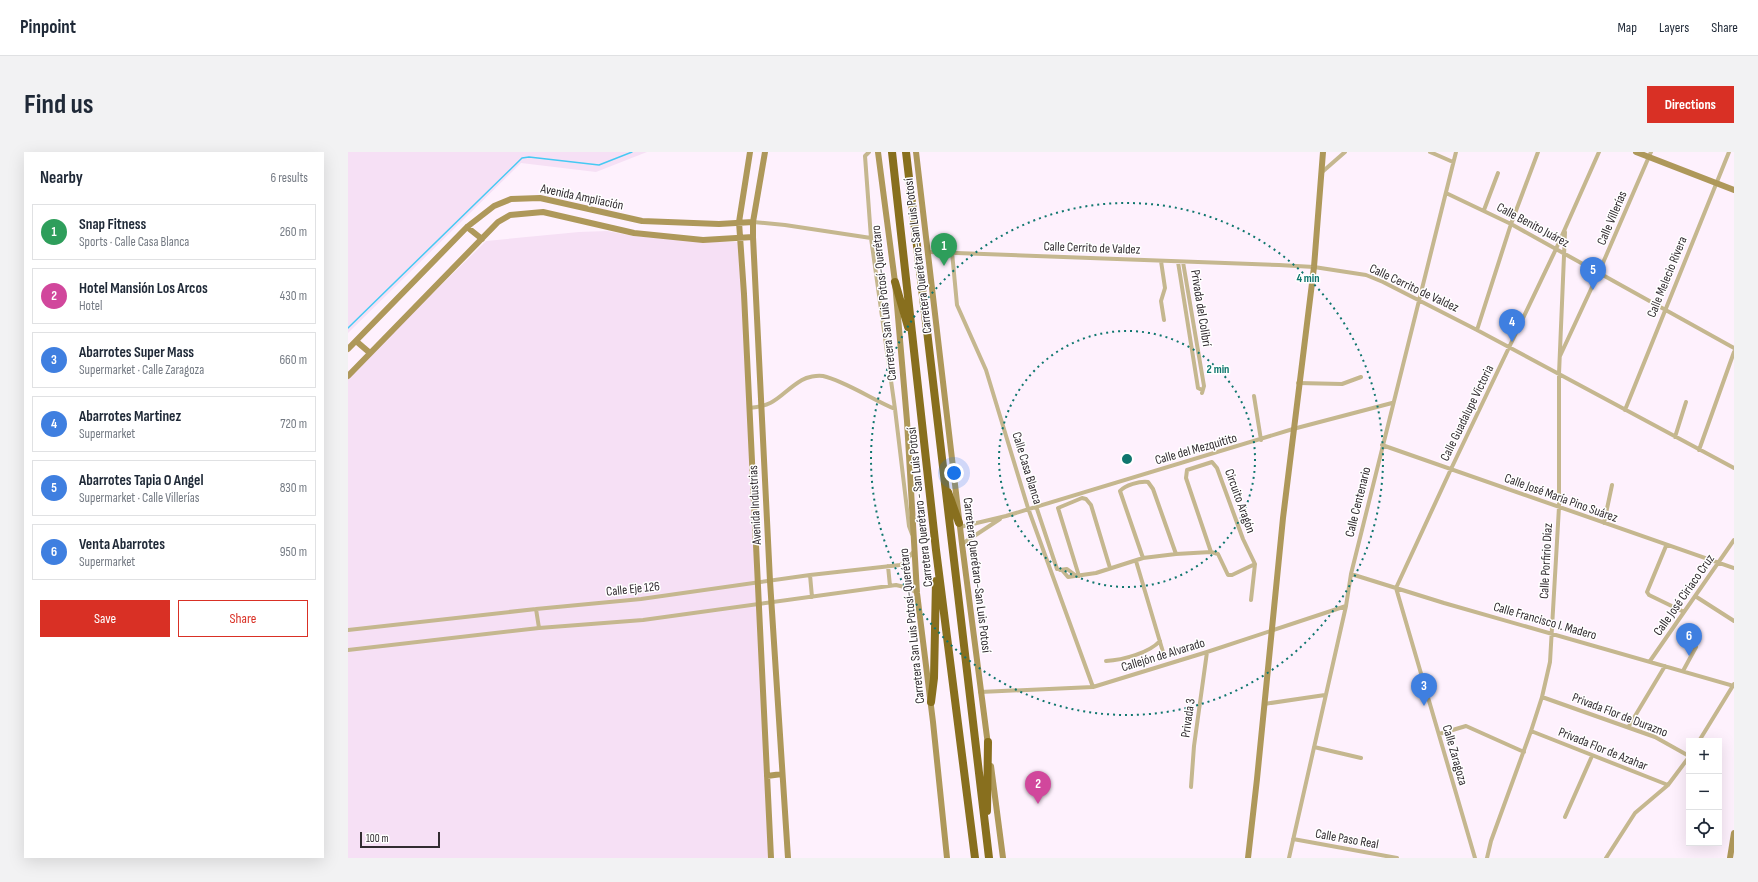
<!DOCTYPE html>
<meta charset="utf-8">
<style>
body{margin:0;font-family:"Sofia Sans Condensed",sans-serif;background:#f2f2f3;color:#1f2937}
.controls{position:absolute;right:12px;bottom:12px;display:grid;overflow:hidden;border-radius:0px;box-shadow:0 4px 16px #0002}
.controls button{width:36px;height:36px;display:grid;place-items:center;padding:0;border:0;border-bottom:1px solid #e0e1e3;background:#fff;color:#1f2937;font:20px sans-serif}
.scale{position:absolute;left:12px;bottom:10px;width:80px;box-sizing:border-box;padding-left:4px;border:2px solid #322c31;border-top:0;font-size:11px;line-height:14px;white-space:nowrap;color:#322c31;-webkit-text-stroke:3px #fff;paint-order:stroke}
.you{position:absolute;left:606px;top:321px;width:14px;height:14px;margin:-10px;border:3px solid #fff;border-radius:50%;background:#1a73e8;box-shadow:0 0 0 6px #1a73e833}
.badge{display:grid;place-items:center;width:26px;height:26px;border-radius:50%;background:#d93025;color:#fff;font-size:13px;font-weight:700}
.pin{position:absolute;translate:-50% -33px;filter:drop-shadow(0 1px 2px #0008)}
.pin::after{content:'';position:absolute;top:21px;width:14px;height:12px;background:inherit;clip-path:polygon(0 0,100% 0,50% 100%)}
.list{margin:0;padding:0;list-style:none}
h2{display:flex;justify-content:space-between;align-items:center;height:52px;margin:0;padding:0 16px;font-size:17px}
h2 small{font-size:13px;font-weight:400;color:#747a83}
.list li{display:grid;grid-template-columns:26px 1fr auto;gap:12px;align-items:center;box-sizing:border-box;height:56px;margin:0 8px 8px;padding:0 8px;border:1px solid #e0e1e3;border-radius:0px}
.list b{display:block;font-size:15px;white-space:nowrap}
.list p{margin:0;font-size:13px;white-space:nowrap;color:#747a83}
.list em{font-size:13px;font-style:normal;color:#747a83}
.actions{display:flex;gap:8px;padding:12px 16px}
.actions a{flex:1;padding:9px 0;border:1px solid #d93025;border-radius:0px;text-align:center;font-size:14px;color:#d93025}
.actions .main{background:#d93025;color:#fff}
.icon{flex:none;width:22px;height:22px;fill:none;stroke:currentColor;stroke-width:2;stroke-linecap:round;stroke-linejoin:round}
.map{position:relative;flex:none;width:1386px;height:706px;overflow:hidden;border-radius:0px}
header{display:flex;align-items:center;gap:24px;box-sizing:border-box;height:56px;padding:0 20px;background:#fff;border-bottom:1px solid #e0e1e3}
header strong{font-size:19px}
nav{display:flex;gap:22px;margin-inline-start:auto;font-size:14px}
.intro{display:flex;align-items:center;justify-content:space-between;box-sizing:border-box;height:96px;padding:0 24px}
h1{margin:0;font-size:28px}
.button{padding:10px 18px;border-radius:0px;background:#d93025;color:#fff;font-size:14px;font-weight:700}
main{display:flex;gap:24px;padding:0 24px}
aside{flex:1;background:#fff;border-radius:0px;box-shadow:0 4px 16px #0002}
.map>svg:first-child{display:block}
</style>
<header>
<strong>Pinpoint</strong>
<nav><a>Map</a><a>Layers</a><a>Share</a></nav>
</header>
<div class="intro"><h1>Find us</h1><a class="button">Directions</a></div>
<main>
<aside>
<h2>Nearby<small>6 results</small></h2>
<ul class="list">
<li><span class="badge" style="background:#2e9e5b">1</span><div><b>Snap Fitness</b><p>Sports · Calle Casa Blanca</p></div><em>260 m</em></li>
<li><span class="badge" style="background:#d1479c">2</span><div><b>Hotel Mansión Los Arcos</b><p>Hotel</p></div><em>430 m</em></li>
<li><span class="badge" style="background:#3f7fe0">3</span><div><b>Abarrotes Super Mass</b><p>Supermarket · Calle Zaragoza</p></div><em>660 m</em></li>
<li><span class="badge" style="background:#3f7fe0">4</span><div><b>Abarrotes Martinez</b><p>Supermarket</p></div><em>720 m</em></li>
<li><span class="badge" style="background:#3f7fe0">5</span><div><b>Abarrotes Tapia O Angel</b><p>Supermarket · Calle Villerías</p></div><em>830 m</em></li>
<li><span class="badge" style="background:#3f7fe0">6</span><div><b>Venta Abarrotes</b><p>Supermarket</p></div><em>950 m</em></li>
</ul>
<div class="actions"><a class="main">Save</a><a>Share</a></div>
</aside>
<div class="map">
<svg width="1386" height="706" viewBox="0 0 1386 706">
<rect width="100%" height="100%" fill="#fef1fd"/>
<path fill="#f6e0f5" d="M 0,0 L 299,0 L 248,20 L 173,11 L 0,181 Z
M 259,79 L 286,84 L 356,90 L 393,90 L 422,706 L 0,706 L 0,225 L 138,89 L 231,80 Z"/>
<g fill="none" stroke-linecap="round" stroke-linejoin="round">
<path stroke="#46c9f3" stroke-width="1.5" d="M 0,176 L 174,6 L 181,5 L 251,13 L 284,0"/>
<path stroke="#c5b78f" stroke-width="4" d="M 521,0 L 517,4 L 523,86 L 547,257 L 561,374 L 564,382
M 1082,0 L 1105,10
M 973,21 L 997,0
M 1098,41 L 1163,72 L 1386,196
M 1136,58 L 1150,21
M 405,70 L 437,73 L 523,86
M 581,100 L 931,113 L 966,115 L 1018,123 L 1035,130 L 1129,178 L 1386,316
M 604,100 L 609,153 L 638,218 L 680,356 L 745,535
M 813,109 L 817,136 L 813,149 L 816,168
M 830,110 L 850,236 L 854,238
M 835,110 L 856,234 L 854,241
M 1129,178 L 1163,72 L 1190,0
M 1212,204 L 1251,120 L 1303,0
M 950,231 L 994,232 L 1013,225
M 906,244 L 913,288
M 401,256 C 430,254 432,241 454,228 C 459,225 469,223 475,224 C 497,229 525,248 547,257
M 1277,258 L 1381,0
M 1327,285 L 1338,250
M 1034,293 L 1386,416
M 1351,298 L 1386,200
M 688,354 L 709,417
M 1256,371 L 1264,333
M 612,375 L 658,364 L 945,277 L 1044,251
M 614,392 L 652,367
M 1318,394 L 1299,440 L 1301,443 L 1336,460
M 863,400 L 838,326 L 839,318 L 864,310 L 869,316 L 895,387 L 907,412 L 903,448
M 795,406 L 772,339 C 777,333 792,329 800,330 L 805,337 L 828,402
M 788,409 L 815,500
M 540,414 L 542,434
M 712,418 L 719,417 L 727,423
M 714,418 L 720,425 L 748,421 L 795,406 L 828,402 L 863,400 L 870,402 L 880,423 L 884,423 L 907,412
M 1003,422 L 1096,451 L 1386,534
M 462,423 L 464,445
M 731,424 L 710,356 L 734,346 L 738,347 L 743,353 L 762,416
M 1347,444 L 1386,469
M 188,457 L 191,476
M 0,478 L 188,457 L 293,447 L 462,423 L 552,413 L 556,411 L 566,399
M 0,498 L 191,476 L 295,468 L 548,433 L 561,436 L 569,441
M 758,509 C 775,508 801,501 812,489
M 1302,509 L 1386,388
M 1335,519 L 1348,495
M 632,540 L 745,535 L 859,500 L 998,454
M 1194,545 L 1307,585 L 1341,604
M 916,552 L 977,543
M 1281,574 L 1317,514
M 1183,579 L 1320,633
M 1091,582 L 1118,574 L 1176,600
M 1351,589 L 1386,532
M 966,595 L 1013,606
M 843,635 L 846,594 L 859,500
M 1217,665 L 1244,604
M 945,687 L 1049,706
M 941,706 L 998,454 L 1003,422 L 1108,0
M 1127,706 L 1048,436 L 1103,317 L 1208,97 L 1251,0
M 1139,706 L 1143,689 L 1183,579 L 1194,545 L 1202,510 L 1211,355 L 1211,222 L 1217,80
M 1258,706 L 1287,661 L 1320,633 L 1341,605"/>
<path stroke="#ae985a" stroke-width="6" d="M 402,0 L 391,70 L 396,142 L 423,706
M 417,0 L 405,70 L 405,85 L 422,429 L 440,706
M 530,0 L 547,130 L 559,269 L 569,441 L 585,570 L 599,706
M 568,0 L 614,392 L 640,593
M 1288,0 L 1386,38
M 119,75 L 134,87
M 8,189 L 22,201
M 0,197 L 119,75 L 146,54 L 163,47 L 192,46 L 294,69 L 371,72 L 405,70
M 0,224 L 150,70 L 162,63 L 195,60 L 286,81 L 355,88 L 405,85
M 643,614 L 655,706
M 419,624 L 434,622
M 900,706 L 909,627 L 935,366 L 966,115 L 975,0
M 1382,706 L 1386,681"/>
<path stroke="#886f1e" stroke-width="8" d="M 544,0 L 588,398 L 627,706
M 558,0 L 641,706
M 547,130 L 560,175
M 600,340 L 611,371
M 583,550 L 586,526 L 588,429
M 639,659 L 640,590"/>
</g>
<g fill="none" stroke="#0f766e" stroke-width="2" stroke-dasharray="2 4">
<circle cx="779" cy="307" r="128"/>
<circle cx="779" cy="307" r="256"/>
</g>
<g text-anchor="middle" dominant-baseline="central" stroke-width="3" stroke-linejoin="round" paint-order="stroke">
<g font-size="13" fill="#322c31" stroke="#fff">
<text transform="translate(234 45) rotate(12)">Avenida Ampliación</text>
<text transform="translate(1264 66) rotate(-67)">Calle Villerías</text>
<text transform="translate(1185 73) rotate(28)">Calle Benito Juárez</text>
<text transform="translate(744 96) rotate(2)">Calle Cerrito de Valdez</text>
<text transform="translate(570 104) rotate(-97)">Carretera Querétaro-San Luis Potosí</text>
<text transform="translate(1319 125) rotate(-68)">Calle Melecio Rivera</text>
<text transform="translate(1066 136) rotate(25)">Calle Cerrito de Valdez</text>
<text transform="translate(536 151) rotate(-96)">Carretera San Luis Potosí-Querétaro</text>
<text transform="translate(853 156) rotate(81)">Privada del Colibrí</text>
<text transform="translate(1119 261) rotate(-64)">Calle Guadalupe Victoria</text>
<text transform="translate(848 297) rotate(-16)">Calle del Mezquitito</text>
<text transform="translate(679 316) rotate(73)">Calle Casa Blanca</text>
<text transform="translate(1213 346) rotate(20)">Calle José María Pino Suárez</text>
<text transform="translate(892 349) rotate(70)">Circuito Aragón</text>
<text transform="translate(1010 350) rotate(-76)">Calle Centenario</text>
<text transform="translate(407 353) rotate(-93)">Avenida Industrias</text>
<text transform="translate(572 355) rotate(-96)">Carretera Querétaro - San Luis Potosí</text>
<text transform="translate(1198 409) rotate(-87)">Calle Porfirio Díaz</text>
<text transform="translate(629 423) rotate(83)">Carretera Querétaro-San Luis Potosí</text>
<text transform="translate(285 437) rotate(-6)">Calle Eje 126</text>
<text transform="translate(1336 443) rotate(-55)">Calle José Ciriaco Cruz</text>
<text transform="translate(1197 469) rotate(16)">Calle Francisco I. Madero</text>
<text transform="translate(564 474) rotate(-96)">Carretera San Luis Potosí-Querétaro</text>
<text transform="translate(815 503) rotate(-17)">Callejón de Alvarado</text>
<text transform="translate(1272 563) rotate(21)">Privada Flor de Durazno</text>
<text transform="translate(840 566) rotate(-82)">Privada 3</text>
<text transform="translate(1255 597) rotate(22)">Privada Flor de Azahar</text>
<text transform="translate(1107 603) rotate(74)">Calle Zaragoza</text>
<text transform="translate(999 687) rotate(10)">Calle Paso Real</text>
</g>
</g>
<circle cx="779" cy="307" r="6" fill="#0f766e" stroke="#fff" stroke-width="2"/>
<g font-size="12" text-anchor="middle" font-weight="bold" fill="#0f766e" stroke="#fff" stroke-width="3" stroke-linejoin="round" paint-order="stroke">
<text x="960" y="130">4 min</text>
<text x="870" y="221">2 min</text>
</g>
</svg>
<div class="controls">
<button>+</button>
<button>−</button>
<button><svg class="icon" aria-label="locate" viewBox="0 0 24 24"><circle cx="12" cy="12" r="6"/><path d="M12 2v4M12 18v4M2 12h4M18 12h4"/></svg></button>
</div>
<div class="scale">100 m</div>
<div class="you"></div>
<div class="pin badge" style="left:596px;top:114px;background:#2e9e5b">1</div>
<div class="pin badge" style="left:690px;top:652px;background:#d1479c">2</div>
<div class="pin badge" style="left:1076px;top:554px;background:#3f7fe0">3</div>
<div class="pin badge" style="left:1164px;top:190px;background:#3f7fe0">4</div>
<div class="pin badge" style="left:1245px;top:138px;background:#3f7fe0">5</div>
<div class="pin badge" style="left:1341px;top:504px;background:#3f7fe0">6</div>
</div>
</main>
